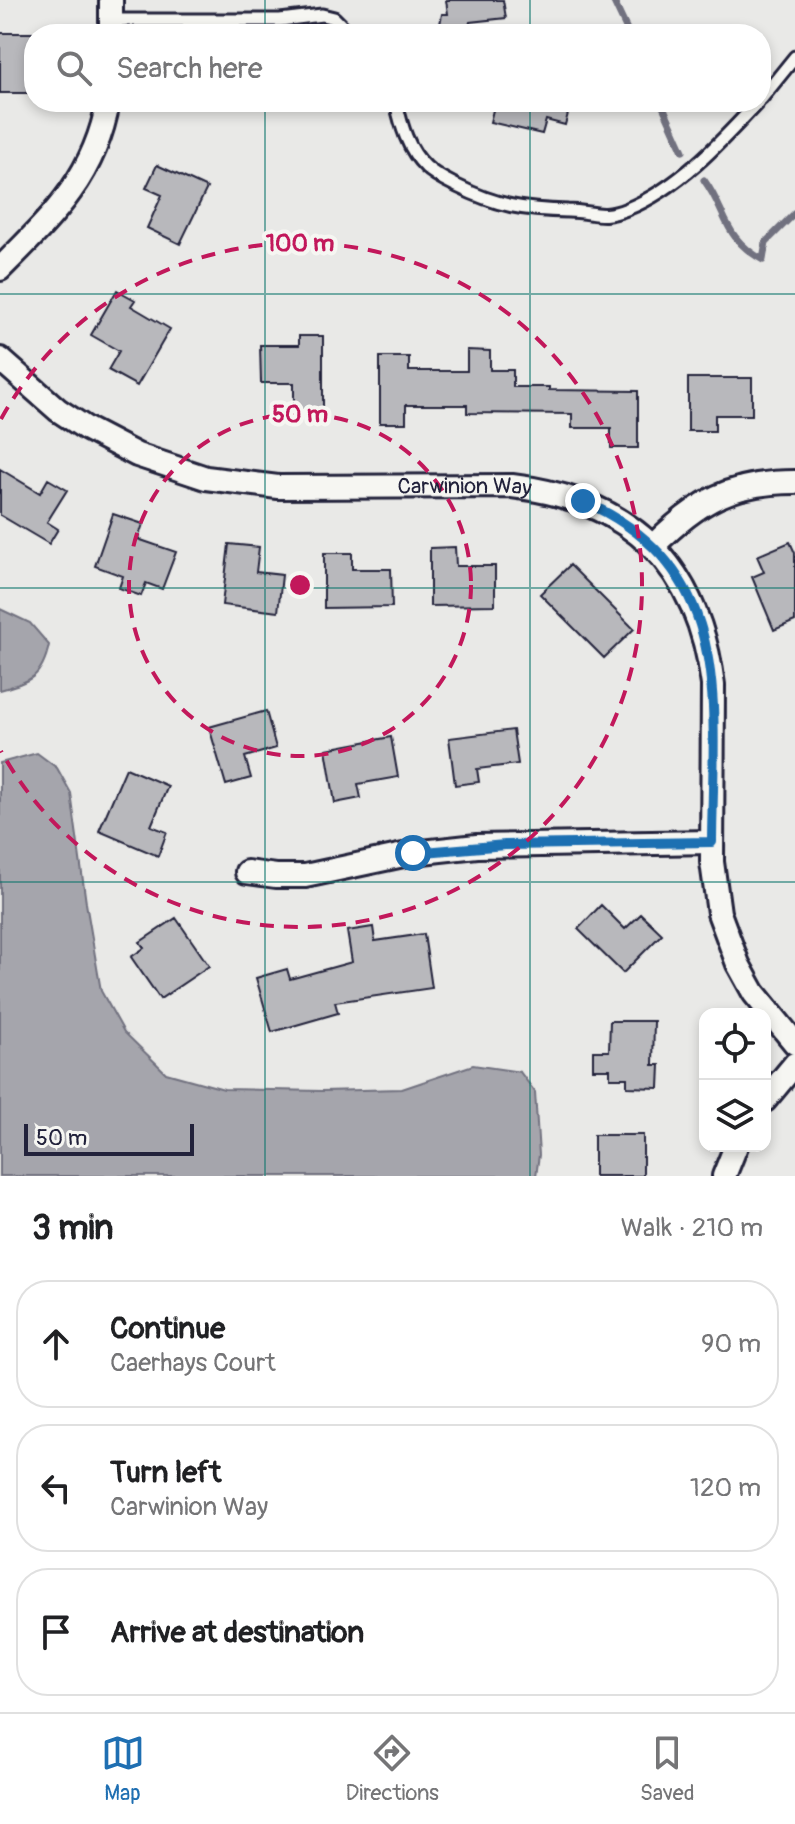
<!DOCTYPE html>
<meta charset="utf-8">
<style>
body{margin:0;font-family:Pangolin,sans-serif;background:#f6f6f6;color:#202124}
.controls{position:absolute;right:24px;bottom:24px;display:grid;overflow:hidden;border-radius:16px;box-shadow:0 4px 12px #0003}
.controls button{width:72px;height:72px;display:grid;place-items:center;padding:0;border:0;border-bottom:2px solid #e0e0e0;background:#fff;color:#202124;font:40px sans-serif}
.scale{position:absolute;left:24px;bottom:20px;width:170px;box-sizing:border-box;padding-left:8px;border:4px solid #22223b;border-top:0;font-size:22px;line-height:28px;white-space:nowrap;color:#22223b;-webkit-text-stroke:6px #f6f6f2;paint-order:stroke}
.stop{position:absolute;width:24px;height:24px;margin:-18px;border:6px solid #1f6fb2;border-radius:50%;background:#fff}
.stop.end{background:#1f6fb2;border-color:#fff;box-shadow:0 2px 8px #0008}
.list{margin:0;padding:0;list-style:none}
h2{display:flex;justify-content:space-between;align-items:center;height:104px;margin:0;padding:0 32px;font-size:34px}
h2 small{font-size:26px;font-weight:400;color:#757577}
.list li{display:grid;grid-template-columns:52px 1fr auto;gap:24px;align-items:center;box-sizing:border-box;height:128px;margin:0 16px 16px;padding:0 16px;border:2px solid #e0e0e0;border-radius:32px}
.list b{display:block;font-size:30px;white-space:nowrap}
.list p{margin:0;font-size:26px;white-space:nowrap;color:#757577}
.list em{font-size:26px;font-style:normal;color:#757577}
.icon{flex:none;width:44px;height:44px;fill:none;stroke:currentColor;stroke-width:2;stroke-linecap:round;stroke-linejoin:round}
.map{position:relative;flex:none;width:795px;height:1176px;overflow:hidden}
.search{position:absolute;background:#fff;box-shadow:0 4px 12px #0003;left:24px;right:24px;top:24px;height:88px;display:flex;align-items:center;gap:20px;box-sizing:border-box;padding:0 28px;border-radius:32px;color:#757577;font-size:30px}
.sheet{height:536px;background:#fff}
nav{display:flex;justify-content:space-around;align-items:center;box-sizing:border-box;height:112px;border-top:2px solid #e0e0e0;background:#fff;font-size:22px;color:#757577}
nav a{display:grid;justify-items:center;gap:4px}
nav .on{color:#1f6fb2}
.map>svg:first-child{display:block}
</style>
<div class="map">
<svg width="795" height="1176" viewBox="0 0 795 1176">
<rect width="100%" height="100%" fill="#e9e9e7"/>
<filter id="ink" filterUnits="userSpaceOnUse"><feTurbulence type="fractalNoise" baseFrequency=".0125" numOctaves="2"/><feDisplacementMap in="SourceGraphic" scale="16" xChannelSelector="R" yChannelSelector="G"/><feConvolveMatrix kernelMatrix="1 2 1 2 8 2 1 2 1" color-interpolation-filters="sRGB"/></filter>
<g filter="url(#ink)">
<path fill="#a5a5ac" stroke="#71717f" stroke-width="2" d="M 0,609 L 30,623 L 49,645 C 42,678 30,681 0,690 Z
M 37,753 L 57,768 L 71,793 L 86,903 L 101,991 L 124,1032 L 166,1073 L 224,1089 L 322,1091 L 402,1089 L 473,1065 L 520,1072 L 535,1092 L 539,1155 L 536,1176 L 0,1176 L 0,763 Z"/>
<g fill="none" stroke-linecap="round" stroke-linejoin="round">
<path stroke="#71717f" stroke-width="7" d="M 613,0 L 629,34
M 661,102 L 683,151
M 704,180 C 728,213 722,237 763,260 L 766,242 L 795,213"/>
</g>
<path fill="#b8b8bc" stroke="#22223b" stroke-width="2" d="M 446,0 L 503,0 L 506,18 L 470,22 L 467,34 L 438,34 L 442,14 L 448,14 Z
M 0,33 L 34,33 L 34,93 L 0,93 Z
M 495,102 L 571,102 L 565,125 L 546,120 L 542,134 L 490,122 Z
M 157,165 L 207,188 L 180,244 L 147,228 L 162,195 L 146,188 Z
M 117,290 L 135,300 L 131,306 L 170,329 L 137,386 L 108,370 L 119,351 L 91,335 Z
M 299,336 L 323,336 L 323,410 L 294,410 L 294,383 L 261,383 L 260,345 L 299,345 Z
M 467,350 L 490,351 L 490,370 L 513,370 L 513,387 L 549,387 L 549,390 L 638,391 L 638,448 L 611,448 L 611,428 L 572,428 L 572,414 L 467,413 L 467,405 L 406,405 L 406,423 L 380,423 L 380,357 L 409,357 L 409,371 L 467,371 Z
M 688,378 L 752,378 L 752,415 L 715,415 L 715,431 L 688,431 Z
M 0,469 L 40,493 L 48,479 L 67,490 L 47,522 L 58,529 L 49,544 L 0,515 Z
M 113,514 L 143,524 L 138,539 L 176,552 L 162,589 L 146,583 L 141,596 L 119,588 L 123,576 L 95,566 Z
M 790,542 L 795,553 L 795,621 L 774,630 L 752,577 L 764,572 L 757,556 Z
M 229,544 L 259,547 L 256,572 L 282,575 L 278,612 L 222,605 Z
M 455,547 L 456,566 L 495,566 L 495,605 L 430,606 L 430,548 Z
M 324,553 L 352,553 L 352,569 L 391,569 L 392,607 L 324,608 Z
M 570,565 L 634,629 L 604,658 L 540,594 Z
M 266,711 L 276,748 L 245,757 L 251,778 L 226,785 L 209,727 Z
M 513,730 L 518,764 L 477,769 L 479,782 L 455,785 L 449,738 Z
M 391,737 L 398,777 L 358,784 L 361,798 L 335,803 L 326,749 Z
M 126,768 L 168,786 L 151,826 L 167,832 L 158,856 L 99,831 Z
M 601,905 L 625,929 L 641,914 L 662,934 L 623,973 L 578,929 Z
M 176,918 L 209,966 L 160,999 L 131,957 L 144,948 L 140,942 Z
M 373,927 L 375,941 L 424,934 L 432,988 L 335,1002 L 338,1013 L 272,1032 L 256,978 L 287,969 L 290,979 L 352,962 L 347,931 Z
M 610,1021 L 654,1021 L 653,1065 L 660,1065 L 659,1088 L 627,1087 L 627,1078 L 610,1078 L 610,1069 L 593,1069 L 593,1051 L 609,1051 Z
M 594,1135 L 643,1135 L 643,1176 L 594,1176 Z"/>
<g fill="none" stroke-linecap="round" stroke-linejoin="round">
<g stroke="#22223b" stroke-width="17">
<path id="service" d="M 111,20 L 280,20 L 322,15 L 334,18 L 350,34
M 761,99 L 795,57
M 396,102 C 401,125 408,150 426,167 C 434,175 447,181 457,186 C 497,206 524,210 568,211 C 593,211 600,220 627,209 C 679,188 721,142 758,102"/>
</g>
<g stroke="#22223b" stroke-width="28">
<g id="minor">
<path d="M 111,0 L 111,34"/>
<path d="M 0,269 C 51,218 95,177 108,102"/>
<path id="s1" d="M 0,359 L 58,410 L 87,429 L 137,455 L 206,478 L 278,487 L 512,486 C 631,500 698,565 713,685 L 712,862 L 719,913 L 738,964 L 754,993 L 795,1043"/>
<path d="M 654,545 C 698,501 731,482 795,482"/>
<path d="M 247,872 L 276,876 L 305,876 L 413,853 L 477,846 L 712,842"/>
<path d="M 765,1100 L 795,1064"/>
<path d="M 724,1176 L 736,1146"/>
</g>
</g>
<use href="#service" stroke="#f6f6f2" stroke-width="11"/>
<use href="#minor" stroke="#f6f6f2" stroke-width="22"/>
</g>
</g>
<g fill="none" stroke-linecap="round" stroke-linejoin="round" filter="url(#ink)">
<path stroke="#1f6fb2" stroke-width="10" d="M 413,853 L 505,845 L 712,842 C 713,702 736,569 583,501"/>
</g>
<path fill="none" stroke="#0f766e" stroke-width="2" stroke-opacity="0.55" d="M 265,0 L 265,34M 530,0 L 530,34M 265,102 L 265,1176M 530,102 L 530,1176M 0,294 L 795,294M 0,588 L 795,588M 0,882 L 795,882"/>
<g fill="none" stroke="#c2185b" stroke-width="4" stroke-dasharray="14 10">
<circle cx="300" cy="585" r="171"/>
<path d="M1 419A342 342 0 1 1 1 751"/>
</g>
<g text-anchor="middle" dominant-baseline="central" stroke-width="8" stroke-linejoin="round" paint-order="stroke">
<g font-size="22" fill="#22223b" stroke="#f6f6f2">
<text stroke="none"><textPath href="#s1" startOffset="500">Carwinion Way</textPath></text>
</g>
</g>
<circle cx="300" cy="585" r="12" fill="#c2185b" stroke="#f6f6f2" stroke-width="4"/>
<g font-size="24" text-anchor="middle" font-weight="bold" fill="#c2185b" stroke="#f6f6f2" stroke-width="8" stroke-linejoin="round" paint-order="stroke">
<text x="300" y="251">100 m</text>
<text x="300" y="422">50 m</text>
</g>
</svg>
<div class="controls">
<button><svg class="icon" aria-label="locate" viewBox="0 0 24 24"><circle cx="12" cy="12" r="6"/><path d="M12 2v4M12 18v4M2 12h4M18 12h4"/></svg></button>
<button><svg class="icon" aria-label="layers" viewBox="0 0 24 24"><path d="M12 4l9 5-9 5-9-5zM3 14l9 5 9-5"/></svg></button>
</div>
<div class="scale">50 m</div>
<div class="stop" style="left:413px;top:853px"></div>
<div class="stop end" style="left:583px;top:501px"></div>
<div class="search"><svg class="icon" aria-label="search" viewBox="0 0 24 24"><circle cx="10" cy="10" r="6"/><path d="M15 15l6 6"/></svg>Search here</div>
</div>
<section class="sheet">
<h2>3 min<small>Walk · 210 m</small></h2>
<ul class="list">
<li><svg class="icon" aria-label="ahead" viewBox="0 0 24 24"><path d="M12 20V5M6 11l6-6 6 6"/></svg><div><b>Continue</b><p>Caerhays Court</p></div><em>90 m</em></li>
<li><svg class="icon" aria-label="left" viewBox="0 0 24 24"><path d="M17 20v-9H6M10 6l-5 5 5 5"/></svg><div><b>Turn left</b><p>Carwinion Way</p></div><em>120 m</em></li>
<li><svg class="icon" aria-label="arrive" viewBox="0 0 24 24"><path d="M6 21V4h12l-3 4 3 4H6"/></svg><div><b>Arrive at destination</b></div></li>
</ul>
</section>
<nav>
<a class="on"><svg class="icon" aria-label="map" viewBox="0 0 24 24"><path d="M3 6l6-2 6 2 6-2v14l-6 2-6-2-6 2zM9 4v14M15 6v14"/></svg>Map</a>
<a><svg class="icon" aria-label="directions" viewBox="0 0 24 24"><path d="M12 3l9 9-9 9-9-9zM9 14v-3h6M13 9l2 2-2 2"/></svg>Directions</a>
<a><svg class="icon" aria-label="saved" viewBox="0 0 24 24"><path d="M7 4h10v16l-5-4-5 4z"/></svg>Saved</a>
</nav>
